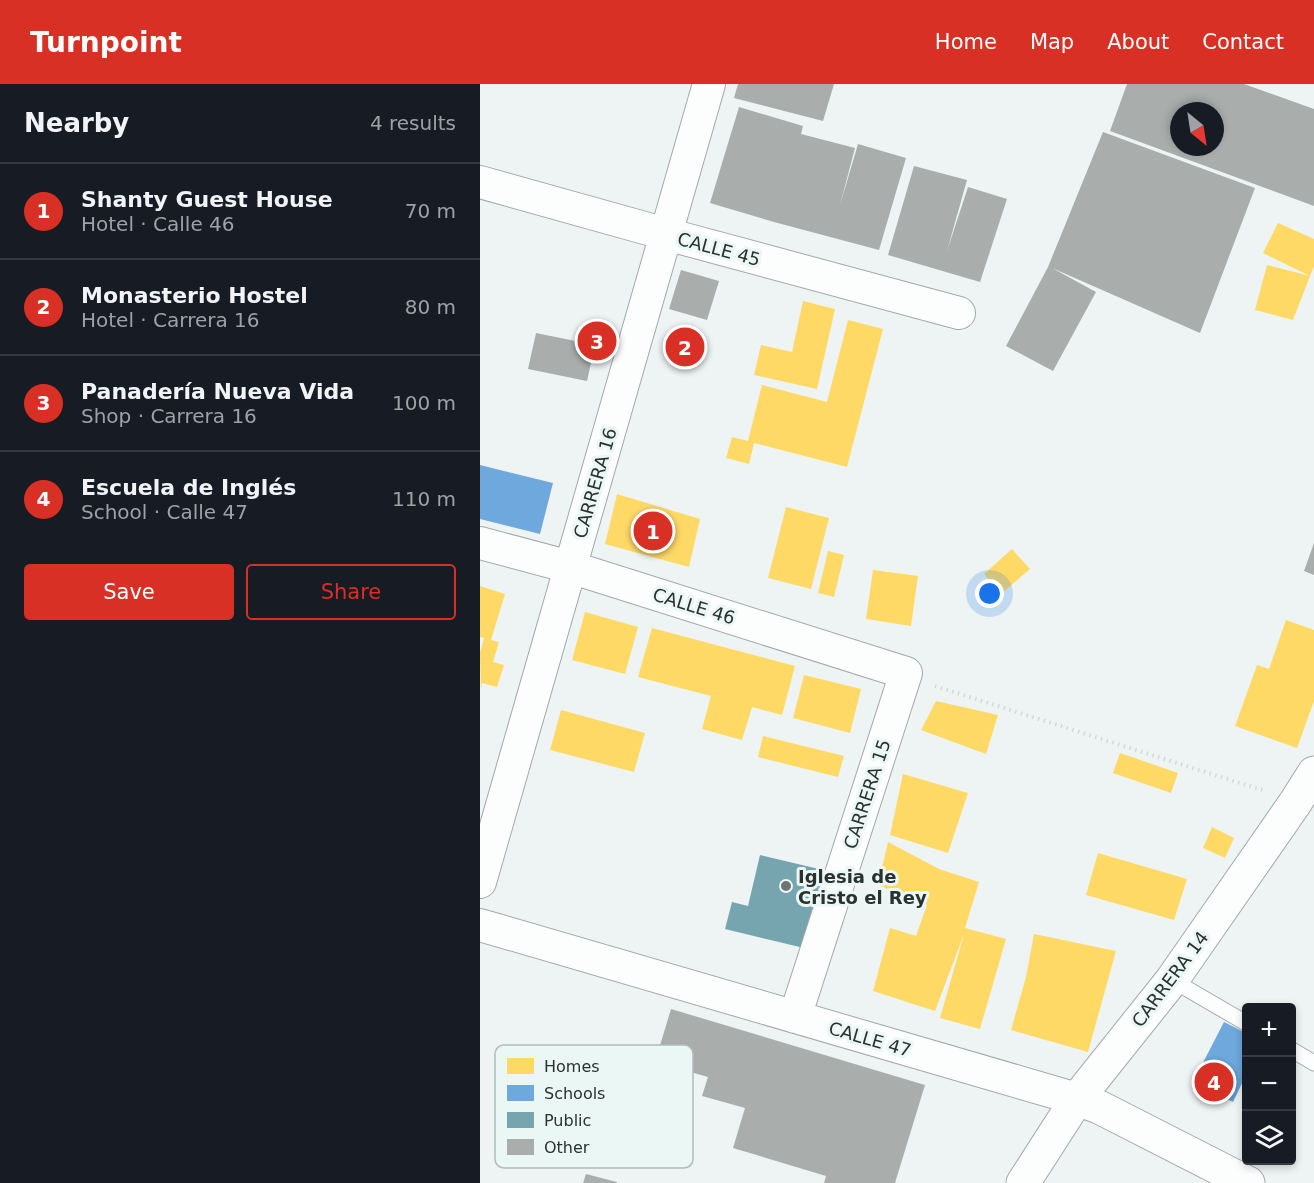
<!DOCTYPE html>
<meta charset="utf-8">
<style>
body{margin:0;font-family:"DejaVu Sans",sans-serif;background:#20242c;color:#f1f3f6}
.controls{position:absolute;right:18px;bottom:18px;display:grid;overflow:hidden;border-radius:6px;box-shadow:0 3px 9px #0003}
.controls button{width:54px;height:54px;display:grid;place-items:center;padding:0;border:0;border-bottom:2px solid #363941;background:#171b24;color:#f1f3f6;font:30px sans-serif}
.compass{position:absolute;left:690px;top:18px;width:54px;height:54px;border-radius:50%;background:#171b24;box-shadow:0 3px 9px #0003;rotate:150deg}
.you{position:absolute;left:510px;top:510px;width:21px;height:21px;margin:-15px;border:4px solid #fff;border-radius:50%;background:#1a73e8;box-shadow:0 0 0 9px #1a73e833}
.badge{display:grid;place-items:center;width:39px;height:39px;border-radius:50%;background:#d93025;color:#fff;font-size:20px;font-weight:700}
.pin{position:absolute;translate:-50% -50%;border:3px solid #fff;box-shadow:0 2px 6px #0006}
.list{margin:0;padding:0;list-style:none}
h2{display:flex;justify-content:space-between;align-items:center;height:78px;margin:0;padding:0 24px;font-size:26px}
h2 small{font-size:20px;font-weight:400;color:#9ea1a6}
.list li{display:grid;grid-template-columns:39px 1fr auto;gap:18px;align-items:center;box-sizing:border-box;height:96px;padding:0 24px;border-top:2px solid #363941}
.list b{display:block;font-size:22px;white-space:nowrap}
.list p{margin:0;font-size:20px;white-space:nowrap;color:#9ea1a6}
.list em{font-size:20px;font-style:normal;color:#9ea1a6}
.actions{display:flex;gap:12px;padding:18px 24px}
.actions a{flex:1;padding:14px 0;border:2px solid #d93025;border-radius:6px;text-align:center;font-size:21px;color:#d93025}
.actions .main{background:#d93025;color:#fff}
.icon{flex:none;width:33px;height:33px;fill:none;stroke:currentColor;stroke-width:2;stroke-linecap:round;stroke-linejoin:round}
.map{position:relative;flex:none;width:834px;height:1099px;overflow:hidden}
header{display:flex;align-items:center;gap:36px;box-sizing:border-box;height:84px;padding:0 30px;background:#d93025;color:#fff}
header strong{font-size:28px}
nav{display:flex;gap:33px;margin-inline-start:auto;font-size:21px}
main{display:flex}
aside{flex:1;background:#171b24}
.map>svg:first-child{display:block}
</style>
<header>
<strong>Turnpoint</strong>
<nav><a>Home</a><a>Map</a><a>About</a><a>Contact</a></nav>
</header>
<main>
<aside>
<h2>Nearby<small>4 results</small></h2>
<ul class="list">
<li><span class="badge">1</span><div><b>Shanty Guest House</b><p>Hotel · Calle 46</p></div><em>70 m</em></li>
<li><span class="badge">2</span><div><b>Monasterio Hostel</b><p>Hotel · Carrera 16</p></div><em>80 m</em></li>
<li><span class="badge">3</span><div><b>Panadería Nueva Vida</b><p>Shop · Carrera 16</p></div><em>100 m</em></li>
<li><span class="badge">4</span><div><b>Escuela de Inglés</b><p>School · Calle 47</p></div><em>110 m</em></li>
</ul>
<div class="actions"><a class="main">Save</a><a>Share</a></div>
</aside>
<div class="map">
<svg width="834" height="1099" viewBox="0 0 834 1099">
<rect width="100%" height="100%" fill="#edf4f3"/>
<path fill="#ffd966" d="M 798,139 L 834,155 L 834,182 L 830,192 L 783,169 Z
M 787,181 L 830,192 L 813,236 L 775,226 Z
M 323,217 L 355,225 L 337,305 L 274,291 L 281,261 L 312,268 Z
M 368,236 L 403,245 L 367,383 L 274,359 L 269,380 L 246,374 L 252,353 L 268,357 L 282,301 L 347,318 Z
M 137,410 L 220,435 L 209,483 L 125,460 Z
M 306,423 L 349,434 L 331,505 L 288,494 Z
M 532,465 L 550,485 L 521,510 L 504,490 Z
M 348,467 L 364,471 L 354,513 L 338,509 Z
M 393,486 L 438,492 L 431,542 L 386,535 Z
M 0,502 L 25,510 L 11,556 L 19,558 L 13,578 L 24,581 L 17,603 L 2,599 L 1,606 L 0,569 L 4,554 L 0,553 Z
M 105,528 L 158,543 L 145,590 L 92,576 Z
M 806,536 L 834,546 L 834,617 L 817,664 L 755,642 L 777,581 L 789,585 Z
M 172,544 L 315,582 L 302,631 L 272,623 L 262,656 L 222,645 L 231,612 L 158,593 Z
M 324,591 L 381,605 L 370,649 L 313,634 Z
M 456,617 L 518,631 L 506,670 L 441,646 Z
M 81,626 L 165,649 L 154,688 L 70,666 Z
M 283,652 L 364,672 L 358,693 L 278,673 Z
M 640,669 L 698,689 L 691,709 L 633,689 Z
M 423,690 L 488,709 L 468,769 L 410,751 Z
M 732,743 L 754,754 L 745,774 L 723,764 Z
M 408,758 L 459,785 L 499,798 L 485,844 L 526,855 L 500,945 L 460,934 L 484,850 L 455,927 L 393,907 L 410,844 L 436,852 L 447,821 L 398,801 Z
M 618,769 L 707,795 L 694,836 L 606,811 Z
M 554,850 L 636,867 L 608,968 L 531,946 L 546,893 Z"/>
<path fill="#6fa8dc" d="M 0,381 L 73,399 L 60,450 L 0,435 Z
M 744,938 L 766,949 L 766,991 L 753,1018 L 713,998 Z"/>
<path fill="#76a5af" d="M 280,771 L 343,786 L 324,864 L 245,845 L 252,818 L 268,822 Z"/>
<path fill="#a9aead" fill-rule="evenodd" d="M 258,0 L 354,0 L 343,37 L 254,14 Z
M 647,0 L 764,0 L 834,25 L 834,122 L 630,47 ZM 699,27 L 735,27 L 735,63 L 699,63 Z
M 259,23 L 323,42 L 321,50 L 375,64 L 360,121 L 378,60 L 426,74 L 399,166 L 294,138 L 230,119 Z
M 623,48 L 775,104 L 720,249 L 572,184 L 616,208 L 573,287 L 526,262 L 568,183 Z
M 434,82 L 487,96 L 467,167 L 488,103 L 527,115 L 500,198 L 408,171 Z
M 201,186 L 239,197 L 227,236 L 189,225 Z
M 56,249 L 115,261 L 107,297 L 48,285 Z
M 834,459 L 834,491 L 824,487 Z
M 191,925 L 445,1001 L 415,1099 L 344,1099 L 346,1092 L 253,1064 L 265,1024 L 222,1012 L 228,993 L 175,978 Z
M 106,1090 L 137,1098 L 137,1099 L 103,1099 Z"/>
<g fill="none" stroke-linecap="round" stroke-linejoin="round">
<g stroke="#a3a9a8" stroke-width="17">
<path id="service" d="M 692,896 L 766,939
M 812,966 L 834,979"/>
</g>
<g stroke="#a3a9a8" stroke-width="34">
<path id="minor" d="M 0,98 L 186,150 L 479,229
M 0,459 L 90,483 L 426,589 L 315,933
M 0,798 L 229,0
M 0,841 L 597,1015"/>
</g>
<g stroke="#a3a9a8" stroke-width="35">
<path id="tertiary" d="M 597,1015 L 619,1023 L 768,1099"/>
</g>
<g stroke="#a3a9a8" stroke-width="35">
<path id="secondary" d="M 543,1099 L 597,1015 L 692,896 L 815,719 L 834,689"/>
</g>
<path stroke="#d5d8d7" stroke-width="4" stroke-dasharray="1.5 4.5" stroke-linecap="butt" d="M 455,602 L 785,707"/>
<use href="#service" stroke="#fcfdfd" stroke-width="15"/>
<use href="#minor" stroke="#fcfdfd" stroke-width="32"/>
<use href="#tertiary" stroke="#fcfdfd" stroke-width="33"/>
<use href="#secondary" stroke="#fcfdfd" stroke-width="33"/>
</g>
<circle fill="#6f7574" stroke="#eaf7f5" stroke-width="2" cx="306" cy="802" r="6"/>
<g text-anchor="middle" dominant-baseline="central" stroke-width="6" stroke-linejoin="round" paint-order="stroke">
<g font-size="18" fill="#2b3030" stroke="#eaf7f5">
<text transform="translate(239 165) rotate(15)">CALLE 45</text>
<text transform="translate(115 399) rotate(-74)">CARRERA 16</text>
<text transform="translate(214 522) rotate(17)">CALLE 46</text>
<text transform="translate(387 710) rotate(-72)">CARRERA 15</text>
<text transform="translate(690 895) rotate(-53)">CARRERA 14</text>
<text transform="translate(390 955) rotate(16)">CALLE 47</text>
</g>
<g font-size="18" font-weight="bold" fill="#2b3030" stroke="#eaf7f5" text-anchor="start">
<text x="318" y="792">Iglesia de<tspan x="318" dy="21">Cristo el Rey</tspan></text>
</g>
</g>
<rect x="15" y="961" width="198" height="123" rx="9" fill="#eaf7f5" stroke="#b1bbba" stroke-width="1.5"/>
<rect x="27" y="974" width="27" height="16" fill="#ffd966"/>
<rect x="27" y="1001" width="27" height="16" fill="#6fa8dc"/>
<rect x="27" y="1028" width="27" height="16" fill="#76a5af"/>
<rect x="27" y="1055" width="27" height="16" fill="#a9aead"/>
<g font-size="16" fill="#2b3030">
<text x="64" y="988">Homes</text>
<text x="64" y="1015">Schools</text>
<text x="64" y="1042">Public</text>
<text x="64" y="1069">Other</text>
</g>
</svg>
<div class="controls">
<button>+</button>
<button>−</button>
<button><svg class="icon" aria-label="layers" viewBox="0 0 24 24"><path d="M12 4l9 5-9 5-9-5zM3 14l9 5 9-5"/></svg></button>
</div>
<svg class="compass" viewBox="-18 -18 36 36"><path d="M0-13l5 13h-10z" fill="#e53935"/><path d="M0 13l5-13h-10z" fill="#9ea1a6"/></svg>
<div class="you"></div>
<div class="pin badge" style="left:173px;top:447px">1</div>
<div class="pin badge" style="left:205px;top:263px">2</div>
<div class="pin badge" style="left:117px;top:257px">3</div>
<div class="pin badge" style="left:734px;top:998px">4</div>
</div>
</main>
